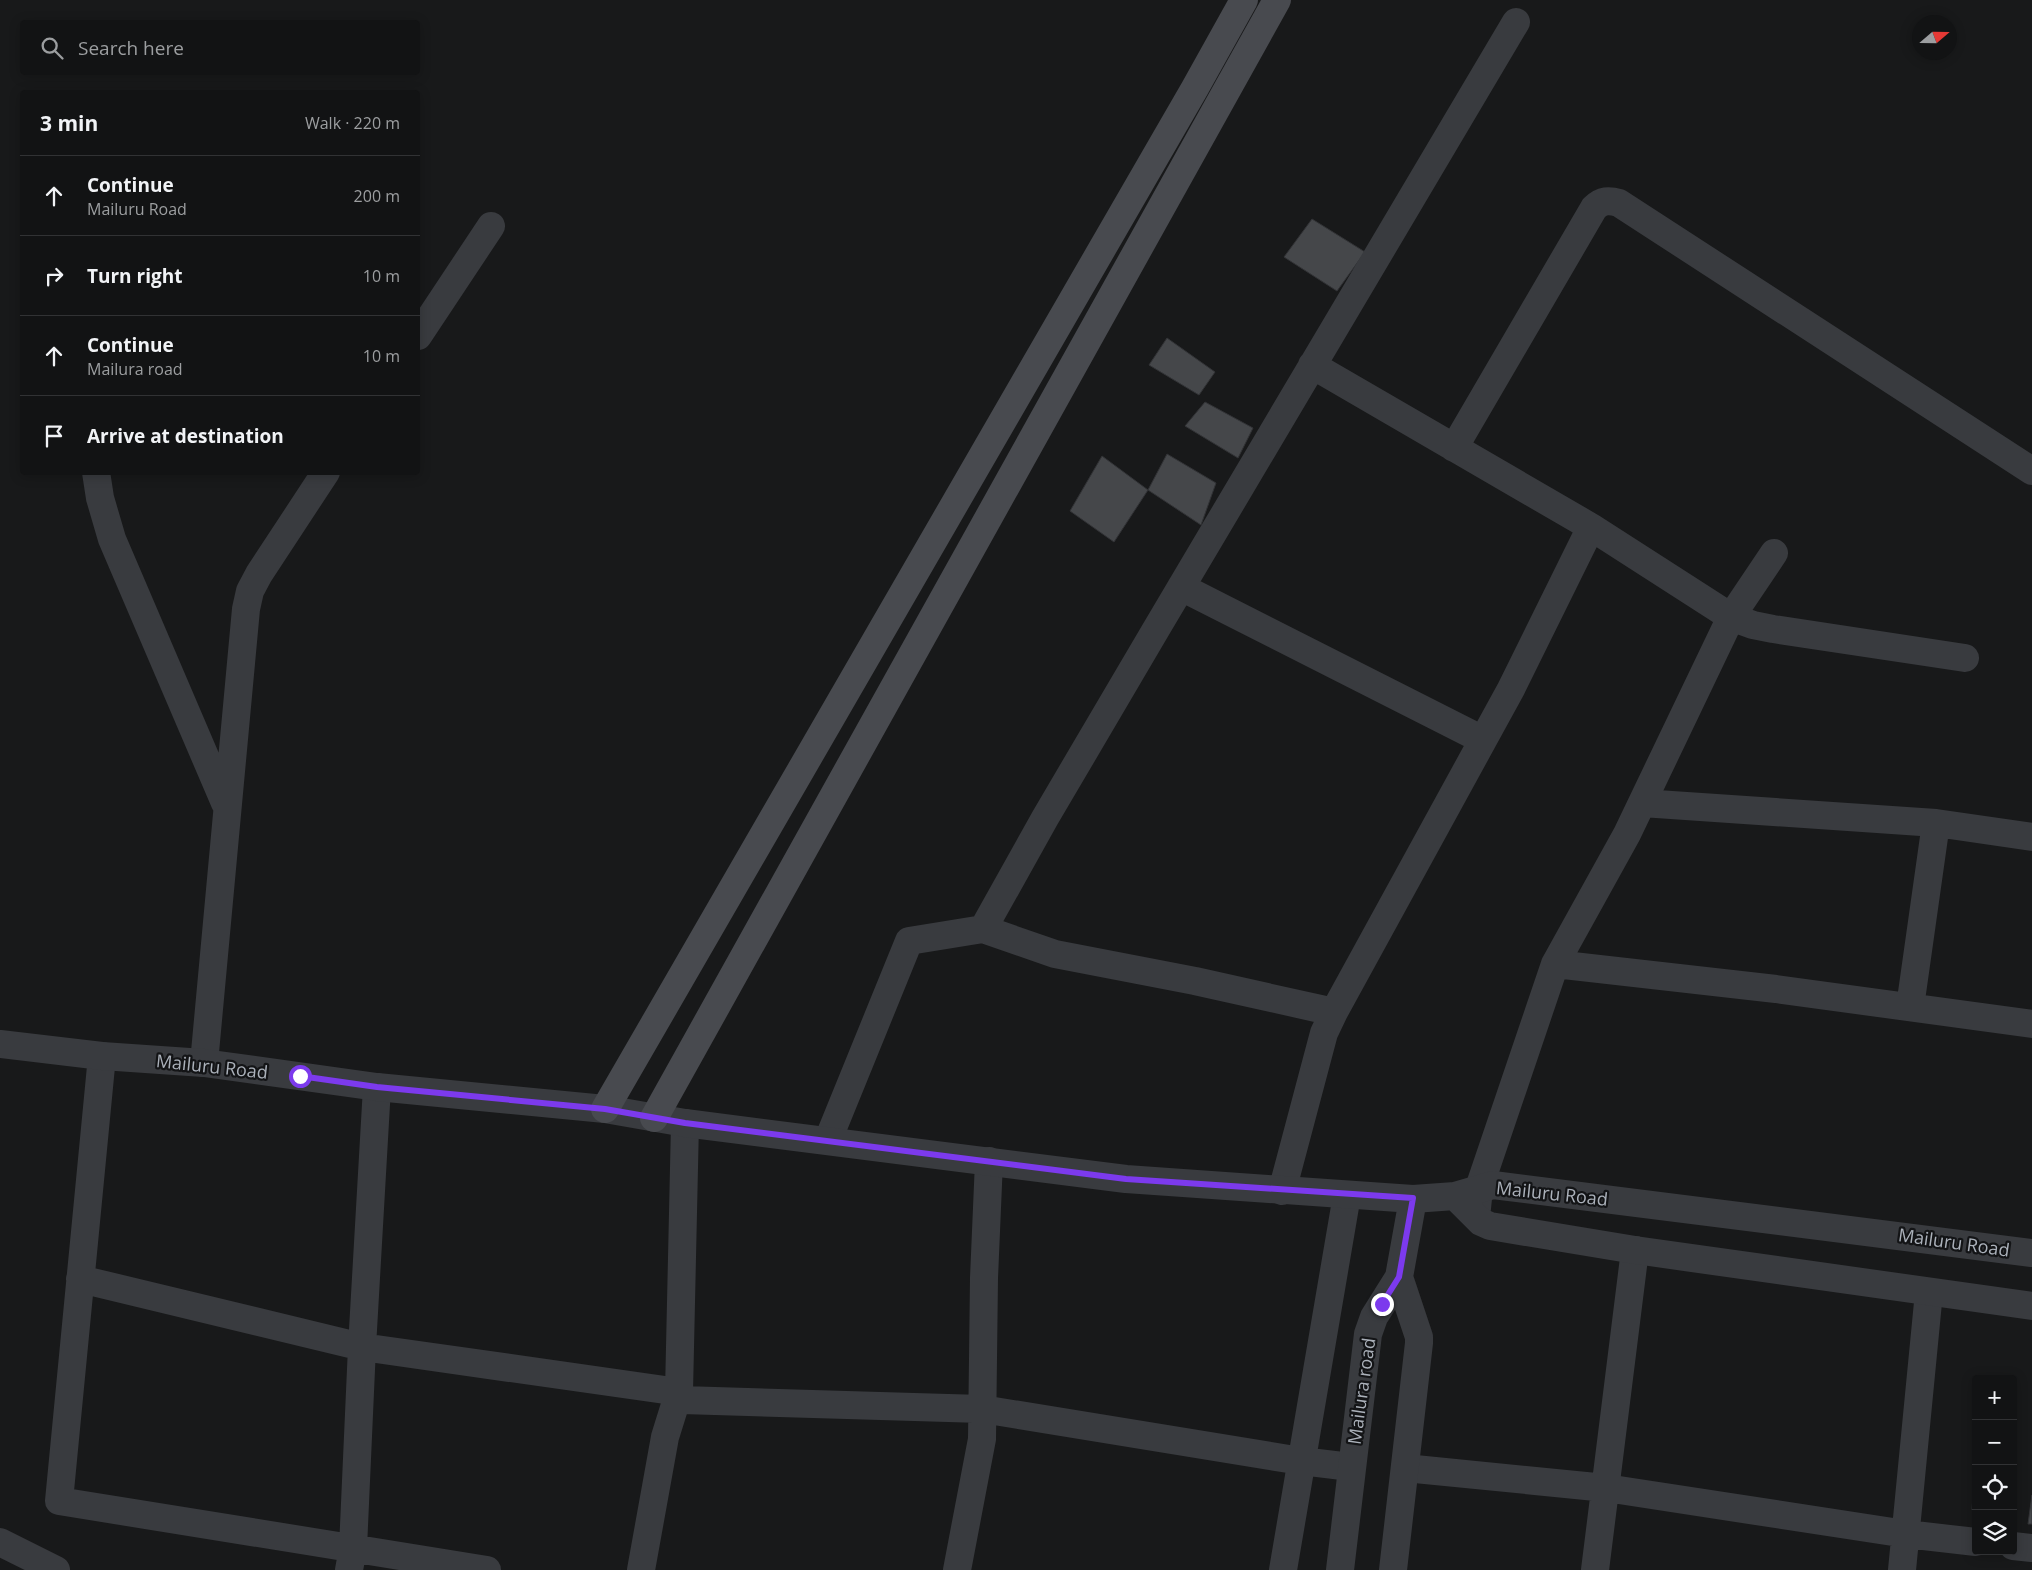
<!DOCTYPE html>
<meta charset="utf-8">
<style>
body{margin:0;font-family:"Open Sans",sans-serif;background:#1b1c1d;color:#f1f3f6}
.controls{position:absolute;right:15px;bottom:15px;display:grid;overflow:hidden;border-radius:5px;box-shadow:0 2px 12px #0003}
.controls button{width:45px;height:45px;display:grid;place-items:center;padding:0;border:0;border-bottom:1px solid #313234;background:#121314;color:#f1f3f6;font:25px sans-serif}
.compass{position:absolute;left:1912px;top:15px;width:45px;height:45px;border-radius:50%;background:#121314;box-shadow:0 2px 12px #0003;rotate:70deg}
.stop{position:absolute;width:15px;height:15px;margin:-11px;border:4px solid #7c3aed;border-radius:50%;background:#fff}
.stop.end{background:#7c3aed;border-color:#fff;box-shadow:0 1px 5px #0008}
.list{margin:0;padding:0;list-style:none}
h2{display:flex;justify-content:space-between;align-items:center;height:65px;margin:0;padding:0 20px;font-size:21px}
h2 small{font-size:16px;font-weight:400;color:#9c9ea0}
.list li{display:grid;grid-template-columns:32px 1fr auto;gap:15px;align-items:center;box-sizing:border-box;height:80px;padding:0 20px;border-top:1px solid #313234}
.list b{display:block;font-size:19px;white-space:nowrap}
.list p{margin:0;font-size:16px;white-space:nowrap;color:#9c9ea0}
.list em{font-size:16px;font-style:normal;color:#9c9ea0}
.icon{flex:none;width:28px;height:28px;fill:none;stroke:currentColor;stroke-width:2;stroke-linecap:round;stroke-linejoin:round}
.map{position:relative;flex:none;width:2032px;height:1570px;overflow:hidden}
.search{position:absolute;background:#121314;box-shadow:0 2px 12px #0003;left:20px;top:20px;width:400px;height:55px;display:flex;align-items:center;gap:12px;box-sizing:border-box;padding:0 18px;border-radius:5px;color:#9c9ea0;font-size:19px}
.panel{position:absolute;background:#121314;box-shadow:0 2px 12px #0003;left:20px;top:90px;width:400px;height:385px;border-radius:5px}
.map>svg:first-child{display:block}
</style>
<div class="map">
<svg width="2032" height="1570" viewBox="0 0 2032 1570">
<rect width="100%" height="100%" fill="#18191a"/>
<path fill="#45474a" stroke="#323336" d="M 1312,219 L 1365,252 L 1337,291 L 1284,257 Z
M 1167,338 L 1215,372 L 1199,395 L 1149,365 Z
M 1205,402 L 1253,428 L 1238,458 L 1185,426 Z
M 1167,454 L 1216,483 L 1201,525 L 1148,490 Z
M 1102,456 L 1148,490 L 1114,542 L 1070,511 Z
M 1976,1451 L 1976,1511 L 1972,1510 Z
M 2032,1495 L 2032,1524 L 2028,1524 Z"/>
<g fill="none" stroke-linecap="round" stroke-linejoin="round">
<path stroke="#393b3f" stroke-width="28" d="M 418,336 L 491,226
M 1312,365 L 1591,527 L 1731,617 L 1753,625 L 1773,629 L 1965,658
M 1454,448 L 1594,208 C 1602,200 1609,200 1619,203 L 2032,471
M 96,472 L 100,498 L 112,539 L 225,803
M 1181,587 L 1483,740
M 1642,803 L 1936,823 L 2032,837
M 983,929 L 1055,954 L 1195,981 L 1334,1012
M 1555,964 L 1776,989 L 2032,1024
M 1910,1007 L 1936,823
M 102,1056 L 59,1501 L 487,1570
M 204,1063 L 246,609 L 250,591 L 259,574 L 326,472
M 828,1140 L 909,941 L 983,929 L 1045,818 L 1155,631 L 1516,22
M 1282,1191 L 1324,1033 L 1334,1012 L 1511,689 L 1591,527
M 1477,1208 L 1479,1188 L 1555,964 L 1627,834 L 1731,617 L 1774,553
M 80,1279 L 362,1347 L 679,1392 L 682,1400 L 982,1409 L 1301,1461 L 1351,1467
M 1405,1468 L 1606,1488 L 1906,1534 L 1976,1542
M 0,1542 L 56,1570
M 2013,1546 L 2032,1548
M 349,1570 L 353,1548 L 362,1347 L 377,1087
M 641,1570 L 665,1437 L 679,1392 L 685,1123
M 957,1570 L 982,1439 L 984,1278 L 989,1161
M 1283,1570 L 1347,1195
M 1595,1570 L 1635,1250
M 1902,1570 L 1929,1292"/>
<path stroke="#393b3f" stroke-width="28" d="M 0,1044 L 102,1056 L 204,1063 L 377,1087 L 605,1109 L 685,1123 L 1126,1179 L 1413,1199 L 1455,1196 L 1493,1185 L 2032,1253
M 1455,1196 L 1481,1222 L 1490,1226 L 1635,1250 L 2032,1306
M 1340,1570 L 1368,1334 L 1374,1317 L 1399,1277 L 1413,1199
M 1393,1570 L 1419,1343 L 1419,1337 L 1399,1277"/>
<path stroke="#484a4f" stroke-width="28" d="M 605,1109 L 1195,88 L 1244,0
M 654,1118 L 1277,0"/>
</g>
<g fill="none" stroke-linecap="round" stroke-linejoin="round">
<path stroke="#7c3aed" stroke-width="6" d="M 300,1076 L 377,1087 L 605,1109 L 685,1123 L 1126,1179 L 1413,1198 L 1399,1277 L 1382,1304"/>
</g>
<g text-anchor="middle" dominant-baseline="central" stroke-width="4.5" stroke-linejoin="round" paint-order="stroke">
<g font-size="18" fill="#abb1ba" stroke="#131416">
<text transform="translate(212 1066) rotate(6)">Mailuru Road</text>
<text transform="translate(1552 1193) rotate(6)">Mailuru Road</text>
<text transform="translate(1954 1242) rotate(8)">Mailuru Road</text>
<text transform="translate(1361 1391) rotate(-82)">Mailura road</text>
</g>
</g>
</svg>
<div class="controls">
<button>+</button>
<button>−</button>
<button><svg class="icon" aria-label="locate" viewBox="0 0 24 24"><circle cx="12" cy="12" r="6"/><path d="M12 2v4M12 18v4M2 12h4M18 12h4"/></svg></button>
<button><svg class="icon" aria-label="layers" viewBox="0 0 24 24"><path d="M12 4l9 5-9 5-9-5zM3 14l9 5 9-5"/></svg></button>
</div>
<svg class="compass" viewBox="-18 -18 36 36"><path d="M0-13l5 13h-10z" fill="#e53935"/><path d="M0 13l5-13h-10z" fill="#9c9ea0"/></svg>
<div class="stop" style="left:300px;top:1076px"></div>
<div class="stop end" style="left:1382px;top:1304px"></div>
<div class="search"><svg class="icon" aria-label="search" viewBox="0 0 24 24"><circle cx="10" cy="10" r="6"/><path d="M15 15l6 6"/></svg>Search here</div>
<section class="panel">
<h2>3 min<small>Walk · 220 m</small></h2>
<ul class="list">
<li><svg class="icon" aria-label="ahead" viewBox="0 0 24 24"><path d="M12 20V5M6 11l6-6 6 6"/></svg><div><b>Continue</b><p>Mailuru Road</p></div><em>200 m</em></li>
<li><svg class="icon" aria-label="right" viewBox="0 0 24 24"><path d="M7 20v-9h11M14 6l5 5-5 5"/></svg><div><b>Turn right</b></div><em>10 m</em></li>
<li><svg class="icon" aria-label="ahead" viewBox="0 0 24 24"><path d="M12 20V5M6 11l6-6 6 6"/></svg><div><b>Continue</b><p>Mailura road</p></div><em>10 m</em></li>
<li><svg class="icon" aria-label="arrive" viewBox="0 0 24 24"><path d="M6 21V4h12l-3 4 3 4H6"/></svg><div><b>Arrive at destination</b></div></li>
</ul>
</section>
</div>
